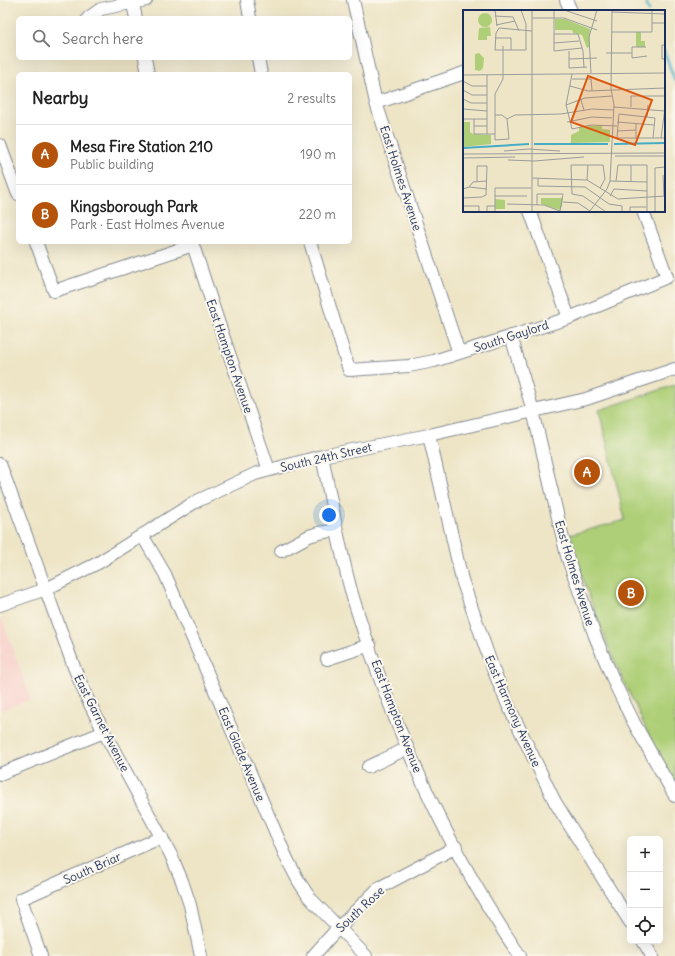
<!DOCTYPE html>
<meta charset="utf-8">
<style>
body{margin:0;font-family:Delius,sans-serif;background:#f6f6f6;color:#222}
.controls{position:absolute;right:12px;bottom:12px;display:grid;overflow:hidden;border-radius:6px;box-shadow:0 4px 16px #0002}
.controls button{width:36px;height:36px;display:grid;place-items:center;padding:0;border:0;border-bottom:1px solid #e0e0e0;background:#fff;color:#222;font:20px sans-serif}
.you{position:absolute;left:329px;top:515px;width:14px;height:14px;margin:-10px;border:3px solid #fff;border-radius:50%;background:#1a73e8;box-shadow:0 0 0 6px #1a73e833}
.badge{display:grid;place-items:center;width:26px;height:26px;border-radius:50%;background:#b45309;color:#fff;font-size:13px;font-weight:700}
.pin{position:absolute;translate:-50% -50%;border:2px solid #fff;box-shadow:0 1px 4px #0006}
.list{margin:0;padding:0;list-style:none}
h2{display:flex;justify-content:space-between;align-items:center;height:52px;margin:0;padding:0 16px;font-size:17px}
h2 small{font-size:13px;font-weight:400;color:#767676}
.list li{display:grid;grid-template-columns:26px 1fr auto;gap:12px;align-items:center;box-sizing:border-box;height:60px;padding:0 16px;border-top:1px solid #e0e0e0}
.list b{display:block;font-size:15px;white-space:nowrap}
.list p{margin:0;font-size:13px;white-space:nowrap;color:#767676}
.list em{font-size:13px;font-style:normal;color:#767676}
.icon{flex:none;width:22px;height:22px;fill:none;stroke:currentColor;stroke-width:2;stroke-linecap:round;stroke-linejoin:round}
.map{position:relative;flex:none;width:675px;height:956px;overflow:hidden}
.search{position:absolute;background:#fff;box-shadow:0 4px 16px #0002;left:16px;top:16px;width:336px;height:44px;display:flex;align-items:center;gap:10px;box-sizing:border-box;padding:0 14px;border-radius:6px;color:#767676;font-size:15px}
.panel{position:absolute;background:#fff;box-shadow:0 4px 16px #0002;left:16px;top:72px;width:336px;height:172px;border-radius:6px}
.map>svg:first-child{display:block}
</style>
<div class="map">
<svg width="675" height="956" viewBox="0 0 675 956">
<rect width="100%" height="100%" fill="#fbf7ec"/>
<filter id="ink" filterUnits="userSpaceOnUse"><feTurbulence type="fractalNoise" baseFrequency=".025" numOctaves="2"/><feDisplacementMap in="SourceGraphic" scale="8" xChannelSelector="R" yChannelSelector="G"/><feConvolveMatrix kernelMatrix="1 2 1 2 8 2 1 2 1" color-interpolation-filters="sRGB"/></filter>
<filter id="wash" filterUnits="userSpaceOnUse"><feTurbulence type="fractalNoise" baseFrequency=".012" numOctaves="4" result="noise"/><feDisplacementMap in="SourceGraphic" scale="16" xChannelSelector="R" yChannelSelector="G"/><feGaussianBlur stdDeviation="0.9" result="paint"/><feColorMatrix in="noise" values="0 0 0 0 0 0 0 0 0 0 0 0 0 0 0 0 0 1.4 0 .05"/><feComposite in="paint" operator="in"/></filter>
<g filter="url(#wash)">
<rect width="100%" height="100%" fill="#eee5c6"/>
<path fill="#f7d0ca" d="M 0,619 L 2,619 L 31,699 L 0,711 Z"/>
<path fill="#aecf77" stroke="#647f6a" d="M 675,385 L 675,783 C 660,760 648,734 637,709 C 609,653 587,595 569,535 L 625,520 L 599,410 Z"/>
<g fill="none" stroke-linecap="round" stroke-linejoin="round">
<path stroke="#46acc6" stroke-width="3" d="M 645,0 L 649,11
M 664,51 L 675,81"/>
</g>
</g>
<g filter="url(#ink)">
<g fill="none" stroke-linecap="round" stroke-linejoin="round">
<g stroke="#848a92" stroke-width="14">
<path id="minor" d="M 132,0 L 136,18
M 247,0 L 250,18
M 353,0 L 376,103 L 459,353
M 566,0 L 571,11
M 88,18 L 101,9 L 146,0
M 145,58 L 148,74
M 258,58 L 261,74
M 376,103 L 464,73
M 0,145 L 18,194
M 530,211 L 569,318
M 36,242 L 54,291 L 193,245
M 192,242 L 217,318 L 269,470
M 310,242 L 349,370 L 409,366 L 434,361 L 569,318 L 667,277 L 643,211
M 511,336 L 533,411 L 567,556 L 595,636 L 615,684 L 634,723 L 675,796
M 429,435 L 462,580 L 493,669 L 508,705 L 555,802 L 630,922
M 322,456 C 332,504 340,554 354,601 C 392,725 447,849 520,956
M 0,464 L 74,667 L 87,698 L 104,732 L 171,855 L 182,881 L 190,905 L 201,956
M 142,535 L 165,574 L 287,859 L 298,880 L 309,897 L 366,956
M 281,551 L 309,536 L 319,533 L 337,530
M 0,605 L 46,589 L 98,563 L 195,502 L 255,474 L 322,456 L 429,435 L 586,399 L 675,369
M 327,659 L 370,645
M 368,767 L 408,748
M 0,774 L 104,732
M 643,941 L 652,956
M 41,956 L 21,899 L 162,837
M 313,956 L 338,928 L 379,888 L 456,847"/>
</g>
<use href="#minor" stroke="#fff" stroke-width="12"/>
</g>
</g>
<g text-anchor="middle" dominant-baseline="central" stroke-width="4" stroke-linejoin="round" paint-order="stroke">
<g font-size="12" fill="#1b2f5e" stroke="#fbf7ec">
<text transform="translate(401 178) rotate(72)">East Holmes Avenue</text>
<text transform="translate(511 336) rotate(-18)">South Gaylord</text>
<text transform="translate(230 356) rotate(71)">East Hampton Avenue</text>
<text transform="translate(326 457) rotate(-13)">South 24th Street</text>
<text transform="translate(575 573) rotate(73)">East Holmes Avenue</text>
<text transform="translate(513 711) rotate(66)">East Harmony Avenue</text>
<text transform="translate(397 716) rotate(69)">East Hampton Avenue</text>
<text transform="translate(102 723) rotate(63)">East Garnet Avenue</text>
<text transform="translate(242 754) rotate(67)">East Glade Avenue</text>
<text transform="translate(92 868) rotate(-24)">South Briar</text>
<text transform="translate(360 909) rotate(-43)">South Rose</text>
</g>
</g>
<g transform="translate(463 10)">
<rect width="202" height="202" fill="#eee5c6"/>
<path d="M15 10a7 7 0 1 1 14 0a7 7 0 1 1-14 0ZM 92,9 L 102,9 L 127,19 L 126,37 L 124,38 L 119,25 L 110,23 L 109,20 L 92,20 ZM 27,17 L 28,26 L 24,26 L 24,30 L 15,30 L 16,18 ZM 173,22 L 178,22 L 178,31 L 182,31 L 182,37 L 173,37 ZM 16,43 L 21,48 L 20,58 L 17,61 L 12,60 L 12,44 ZM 0,112 L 7,112 L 7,122 L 10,124 L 28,125 L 28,134 L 0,137 ZM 139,115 L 139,119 L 147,120 L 147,132 L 108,133 L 108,125 L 116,121 L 116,117 ZM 78,188 L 100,188 L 99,196 L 97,200 L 78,194 ZM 32,189 L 42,190 L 42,199 L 32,199 Z" fill="#aecf77"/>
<path fill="none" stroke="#46acc6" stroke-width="2" d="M 71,134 L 145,134M 151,134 L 202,133M 0,138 L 66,134"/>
<path fill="none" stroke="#9a9c9c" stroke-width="1" d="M 32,0 L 34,16M 91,0 L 91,41 L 119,38M 101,0 L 134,11M 149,2 L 202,4M 32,6 L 50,7 L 56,21M 69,8 L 101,8 L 134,20M 189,13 L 202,13M 33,15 L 52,11M 36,18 L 33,23 L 32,40 L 63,40 L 63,14 L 58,0M 36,18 L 69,21M 149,22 L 189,22 L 189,0M 91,24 L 115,24 L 120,41 L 121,58M 32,28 L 48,28 L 48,40M 91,33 L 116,31M 202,35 L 199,35 L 199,49 L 202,49M 40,36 L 40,69 L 32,84 L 32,130 L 46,129 L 44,109M 183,37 L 169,37 L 169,48 L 184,46M 106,41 L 106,58 L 124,57M 143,43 L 169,43M 106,49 L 134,48M 128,63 L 126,27 L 134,0M 0,65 L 202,63M 109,69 L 128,69 L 129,80M 0,71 L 9,76 L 24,76M 107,76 L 125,81 L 202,78M 0,80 L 9,85 L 24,85M 117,87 L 121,100M 0,89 L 8,93 L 24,93M 103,95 L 122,88 L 149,86M 151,97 L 202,101M 168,97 L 168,86 L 202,86M 0,99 L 24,101M 32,105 L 39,105 L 44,109M 184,107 L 185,95M 0,109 L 24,109M 11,109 L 11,124 L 32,124M 44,109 L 52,105 L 98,104 L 129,99 L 150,100M 104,112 L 129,107 L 149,108M 154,112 L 191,115M 11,116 L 24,116M 109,119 L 103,95 L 109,64M 109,119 L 128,115 L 154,116M 154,121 L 173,120M 24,124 L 24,65M 173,128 L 173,113M 190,128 L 192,108 L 156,104 L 154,128 L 202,128M 198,128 L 202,98M 41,141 L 66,139 L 97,141M 0,144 L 202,143M 152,146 L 202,146M 0,148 L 52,147M 45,150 L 71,151 L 121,147M 200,165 L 201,187M 69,168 L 124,170 L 155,189 L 202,186M 75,168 L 75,176 L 122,177 L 146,194 L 159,196 L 159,202M 124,170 L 125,155M 147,171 L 184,172M 153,171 L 155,155 L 184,155 L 184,202M 168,172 L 168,155M 6,177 L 10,172 L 24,171M 137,178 L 142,169 L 140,155 L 108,155 L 109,184 L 120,186 L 143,202M 0,179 L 6,177 L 24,179M 32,186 L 64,186M 147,186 L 151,179 L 184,181M 0,188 L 19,187 L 23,185 L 24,156 L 14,156 L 14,171M 100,192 L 115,193 L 127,201M 44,194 L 81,195 L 97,201M 74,195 L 74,184 L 100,184 L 97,201M 0,196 L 16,196 L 16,202M 24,202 L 24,196 L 32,196M 32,202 L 32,178 L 68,178M 69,202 L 69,0M 126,202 L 144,179 L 147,171 L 151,95 L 148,79 L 149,0M 167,202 L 167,197 L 183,197M 192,202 L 192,158 L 202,157"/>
<path fill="#de5710" fill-opacity="0.15" stroke="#de5710" stroke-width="2" d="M 125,66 L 189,90 L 172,135 L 108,112 Z"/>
<rect width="202" height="202" fill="none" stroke="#1b2f5e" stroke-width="2"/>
</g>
</svg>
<div class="controls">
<button>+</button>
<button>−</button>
<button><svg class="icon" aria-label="locate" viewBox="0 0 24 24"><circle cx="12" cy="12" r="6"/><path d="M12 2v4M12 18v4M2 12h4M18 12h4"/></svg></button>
</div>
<div class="you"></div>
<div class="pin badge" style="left:587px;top:472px">A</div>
<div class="pin badge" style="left:631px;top:593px">B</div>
<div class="search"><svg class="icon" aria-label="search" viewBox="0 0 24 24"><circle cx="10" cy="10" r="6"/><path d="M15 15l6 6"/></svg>Search here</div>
<section class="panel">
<h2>Nearby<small>2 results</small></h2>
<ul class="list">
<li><span class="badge">A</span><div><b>Mesa Fire Station 210</b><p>Public building</p></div><em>190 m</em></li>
<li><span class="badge">B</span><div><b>Kingsborough Park</b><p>Park · East Holmes Avenue</p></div><em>220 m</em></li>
</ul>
</section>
</div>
